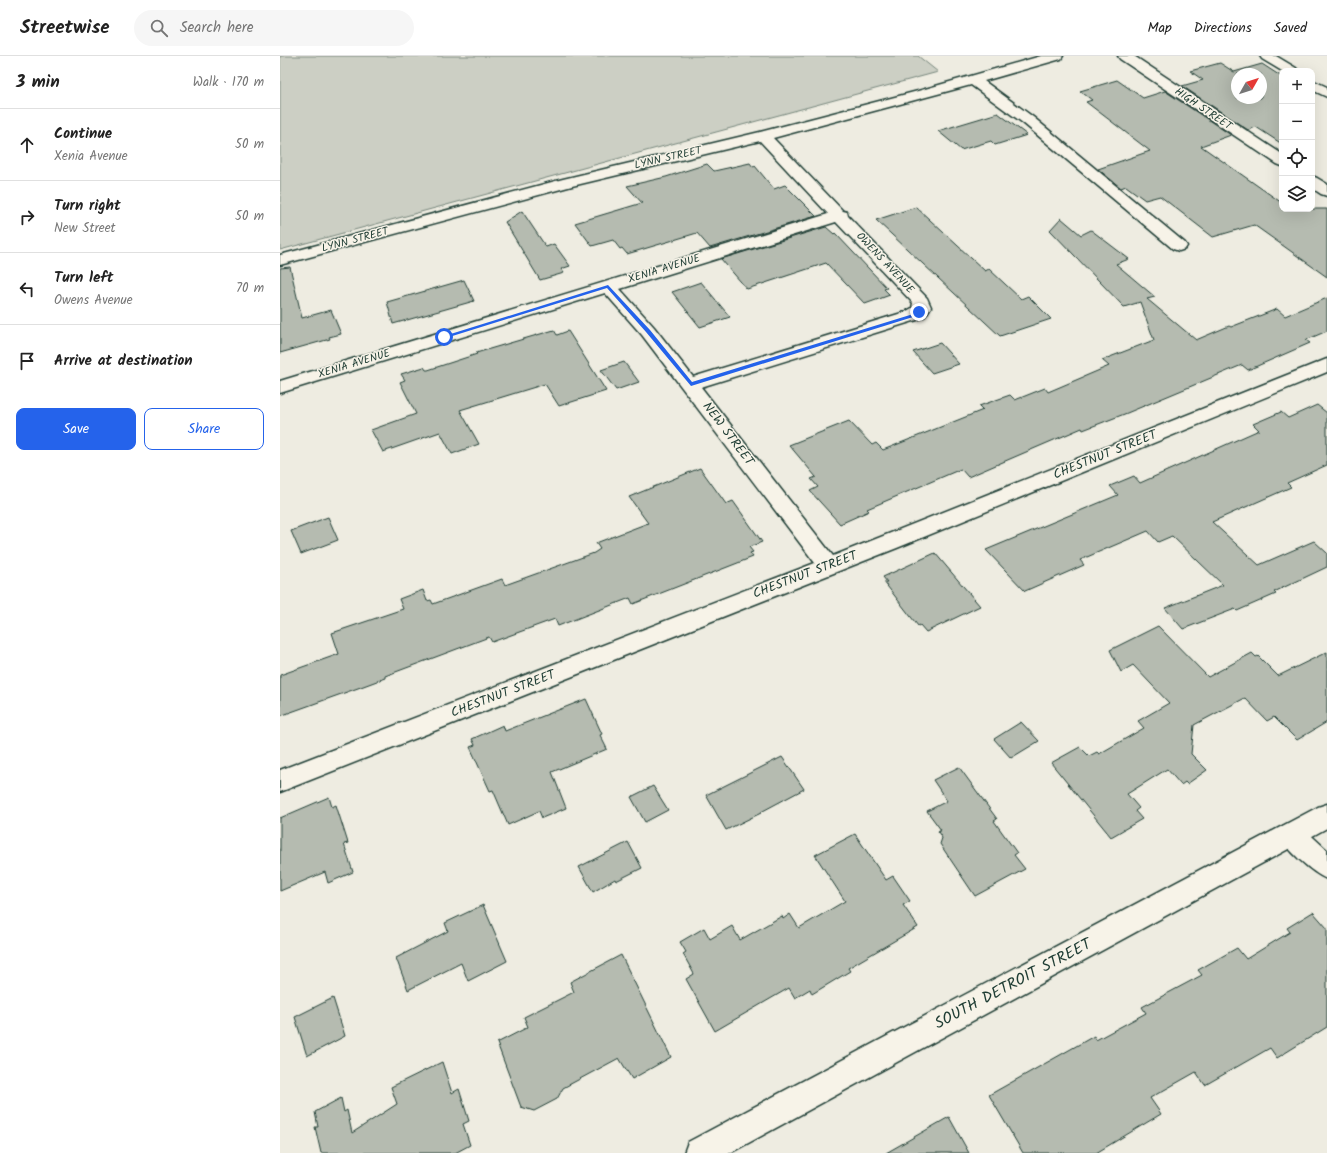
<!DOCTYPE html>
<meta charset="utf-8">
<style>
body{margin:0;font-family:Kalam,sans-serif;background:#f6f6f6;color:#222}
.controls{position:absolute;right:12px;top:12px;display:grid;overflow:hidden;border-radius:8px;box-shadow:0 4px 16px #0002}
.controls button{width:36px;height:36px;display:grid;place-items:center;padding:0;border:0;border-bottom:1px solid #e0e0e0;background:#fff;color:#222;font:20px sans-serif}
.compass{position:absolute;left:951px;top:12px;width:36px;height:36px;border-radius:50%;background:#fff;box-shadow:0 4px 16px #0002;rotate:51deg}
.stop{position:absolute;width:12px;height:12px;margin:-9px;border:3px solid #2563eb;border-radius:50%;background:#fff}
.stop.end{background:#2563eb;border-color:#fff;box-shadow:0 1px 4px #0008}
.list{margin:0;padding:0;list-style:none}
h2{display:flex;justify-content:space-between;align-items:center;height:52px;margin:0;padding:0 16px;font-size:17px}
h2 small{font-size:13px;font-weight:400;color:#767676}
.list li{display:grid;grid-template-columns:26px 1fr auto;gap:12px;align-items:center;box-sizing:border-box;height:72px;padding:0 16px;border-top:1px solid #e0e0e0}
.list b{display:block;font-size:15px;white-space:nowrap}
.list p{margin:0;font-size:13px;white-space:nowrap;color:#767676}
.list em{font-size:13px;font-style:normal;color:#767676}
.actions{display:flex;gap:8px;padding:12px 16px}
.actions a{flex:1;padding:9px 0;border:1px solid #2563eb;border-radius:8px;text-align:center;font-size:14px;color:#2563eb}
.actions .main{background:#2563eb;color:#fff}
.icon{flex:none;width:22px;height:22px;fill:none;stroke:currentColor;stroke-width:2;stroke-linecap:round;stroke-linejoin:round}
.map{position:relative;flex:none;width:1047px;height:1097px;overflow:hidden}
header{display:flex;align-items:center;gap:24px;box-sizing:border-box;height:56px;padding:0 20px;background:#fff;border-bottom:1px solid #e0e0e0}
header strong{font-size:19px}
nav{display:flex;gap:22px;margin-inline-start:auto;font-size:14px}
.search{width:280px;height:36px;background:#f6f6f6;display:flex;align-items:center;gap:10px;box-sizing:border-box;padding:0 14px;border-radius:22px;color:#767676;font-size:15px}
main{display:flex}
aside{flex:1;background:#fff}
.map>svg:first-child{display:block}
</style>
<header>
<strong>Streetwise</strong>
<div class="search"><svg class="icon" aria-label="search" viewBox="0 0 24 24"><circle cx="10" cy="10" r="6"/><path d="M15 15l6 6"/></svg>Search here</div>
<nav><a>Map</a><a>Directions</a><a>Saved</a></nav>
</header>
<main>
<aside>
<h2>3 min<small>Walk · 170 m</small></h2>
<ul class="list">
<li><svg class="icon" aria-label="ahead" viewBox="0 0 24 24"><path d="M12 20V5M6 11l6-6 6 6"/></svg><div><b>Continue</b><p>Xenia Avenue</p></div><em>50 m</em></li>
<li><svg class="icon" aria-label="right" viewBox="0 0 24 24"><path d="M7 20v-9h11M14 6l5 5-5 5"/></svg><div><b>Turn right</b><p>New Street</p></div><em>50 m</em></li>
<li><svg class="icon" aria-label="left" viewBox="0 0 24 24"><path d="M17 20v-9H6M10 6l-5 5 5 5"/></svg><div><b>Turn left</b><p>Owens Avenue</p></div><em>70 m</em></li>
<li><svg class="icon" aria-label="arrive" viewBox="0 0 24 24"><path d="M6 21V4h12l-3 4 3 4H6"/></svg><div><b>Arrive at destination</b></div></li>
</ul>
<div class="actions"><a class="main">Save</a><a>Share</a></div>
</aside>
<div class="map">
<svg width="1047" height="1097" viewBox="0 0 1047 1097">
<rect width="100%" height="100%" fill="#eeece1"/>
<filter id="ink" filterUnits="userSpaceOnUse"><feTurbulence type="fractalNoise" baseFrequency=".025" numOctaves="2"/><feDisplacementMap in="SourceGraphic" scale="8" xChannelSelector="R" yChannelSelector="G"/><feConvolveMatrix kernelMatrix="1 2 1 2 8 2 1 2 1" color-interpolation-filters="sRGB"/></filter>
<g filter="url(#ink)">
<path fill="#cccfc4" stroke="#76867c" d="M 0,0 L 638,0 L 658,16 L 0,194 Z"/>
<path fill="#b5bbb0" stroke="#1f3d34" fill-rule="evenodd" d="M 940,7 L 954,16 L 982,8 L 1002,21 L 1002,88 L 976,71 L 968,74 L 902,30 L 923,24 L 910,15 ZM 957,18 L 981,18 L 981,42 L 957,42 Z
M 837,24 L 863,42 L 885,35 L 951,79 L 921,90 L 1002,147 L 1002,153 L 1047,153 L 1047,221 L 974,169 L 933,181 L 880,140 L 865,144 L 846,130 L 841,132 L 818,113 L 870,95 L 806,46 L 812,44 L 800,35 Z
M 718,57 L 747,79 L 715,89 L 711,85 L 681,94 L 658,75 Z
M 470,107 L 473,111 L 475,110 L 494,133 L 505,129 L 536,160 L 430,192 L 417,177 L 347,198 L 342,192 L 340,193 L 333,184 L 312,190 L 295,167 L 362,147 L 347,130 L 386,121 L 427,108 L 434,115 Z
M 636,151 L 705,215 L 709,213 L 741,243 L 748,240 L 771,263 L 720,280 L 596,164 Z
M 242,155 L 266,191 L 274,188 L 290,210 L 281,213 L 284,217 L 260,224 L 225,166 Z
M 781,162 L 801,179 L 811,174 L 849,203 L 836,208 L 875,241 L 867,243 L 916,284 L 949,270 L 951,271 L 997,253 L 1005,260 L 1047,242 L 1047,275 L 1026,284 L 1030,287 L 968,314 L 962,309 L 847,357 L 803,374 L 802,372 L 688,421 L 681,413 L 587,453 L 589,455 L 560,468 L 530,435 L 538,431 L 531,423 L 536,421 L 509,389 L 569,365 L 592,389 L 596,387 L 603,394 L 703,354 L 699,350 L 730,339 L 735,344 L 765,332 L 768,336 L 829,310 L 822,304 L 874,284 L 860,246 L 844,251 L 770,174 Z
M 546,171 L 554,178 L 555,177 L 607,232 L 604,233 L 610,239 L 585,248 L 546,207 L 467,233 L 441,203 Z
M 10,211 L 22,262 L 51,254 L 61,278 L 49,281 L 50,283 L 0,297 L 0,212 Z
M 184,224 L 194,245 L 113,268 L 107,246 Z
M 421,226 L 450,261 L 420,271 L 392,236 Z
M 274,274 L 277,279 L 288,275 L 326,335 L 279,350 L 265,328 L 180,354 L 199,388 L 172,398 L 160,376 L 103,396 L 91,374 L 136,358 L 120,326 L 125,324 L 121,318 L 144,311 L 146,314 L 148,314 L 197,298 L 196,297 Z
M 660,287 L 679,308 L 652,317 L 633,296 Z
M 344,306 L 359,326 L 336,334 L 321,314 Z
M 1037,349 L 1047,357 L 1047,409 L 1007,427 L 1011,431 L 932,466 L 979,509 L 1034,485 L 1047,497 L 1047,511 L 994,536 L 996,538 L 957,555 L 955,553 L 903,573 L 885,552 L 943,529 L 892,480 L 878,486 L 868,475 L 800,504 L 804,509 L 745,535 L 706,494 L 838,439 L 830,430 L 854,420 L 860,427 L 979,374 L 973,368 L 1001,356 L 1008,362 Z
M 420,412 L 446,448 L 453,445 L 482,486 L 469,491 L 473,496 L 470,497 L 473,501 L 353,548 L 350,542 L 278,570 L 275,563 L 212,586 L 209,581 L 105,620 L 105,622 L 78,632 L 0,660 L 0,619 L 59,598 L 52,577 L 123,553 L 119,543 L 143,534 L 147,545 L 151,544 L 153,548 L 222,523 L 225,529 L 314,497 L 320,493 L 316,487 L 368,467 L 349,441 Z
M 48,461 L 58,484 L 21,498 L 11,475 Z
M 655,497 L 700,550 L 646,576 L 640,569 L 638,570 L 604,526 L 607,526 L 603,521 Z
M 878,570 L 928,621 L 972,597 L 976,601 L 978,600 L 998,620 L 1047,596 L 1047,666 L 1017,684 L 994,661 L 987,665 L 965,642 L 914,669 L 911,698 L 927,714 L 907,728 L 905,726 L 901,729 L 887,713 L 847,738 L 859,752 L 855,755 L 862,763 L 831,781 L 771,707 L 800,691 L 809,700 L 817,696 L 819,698 L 864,672 L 858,665 L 889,647 L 853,609 L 841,616 L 830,594 Z
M 306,643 L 322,678 L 320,679 L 327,693 L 272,716 L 286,752 L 262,762 L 259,755 L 228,769 L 213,734 L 210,735 L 190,691 L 195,689 L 192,683 L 223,669 L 225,675 Z
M 741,666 L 759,685 L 731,702 L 714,683 Z
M 502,701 L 524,733 L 481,756 L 481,757 L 446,774 L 426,739 Z
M 679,711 L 717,763 L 714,765 L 737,797 L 734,799 L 745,813 L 695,840 L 660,788 L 662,782 L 658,776 L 661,774 L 647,755 L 667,745 L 653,724 Z
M 373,730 L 388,754 L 365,766 L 351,741 Z
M 49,741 L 52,751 L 56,749 L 68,787 L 64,788 L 73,816 L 48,827 L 45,816 L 0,835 L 0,762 Z
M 575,778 L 606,824 L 613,820 L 630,845 L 623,849 L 638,871 L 568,912 L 570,915 L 532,938 L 530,933 L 515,942 L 509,932 L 435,975 L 406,923 L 414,918 L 403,898 L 406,896 L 400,886 L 424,872 L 430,883 L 452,870 L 460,884 L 502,860 L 503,863 L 510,858 L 519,872 L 565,845 L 535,799 Z
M 348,786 L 362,812 L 336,825 L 335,823 L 313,836 L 299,811 Z
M 203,849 L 227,905 L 188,925 L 181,907 L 128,934 L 116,902 L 168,875 L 165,867 Z
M 1033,856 L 1047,872 L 1047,971 L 997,1002 L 990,992 L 925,1029 L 916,1016 L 870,1042 L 881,1058 L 816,1097 L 743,1097 L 709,1039 L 814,980 L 816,984 L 866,957 L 862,951 L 922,919 L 918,914 L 957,892 L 966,903 L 1010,876 L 1007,872 Z
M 341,899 L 391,1001 L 352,1023 L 339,1002 L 283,1032 L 277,1043 L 254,1055 L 241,1051 L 217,987 L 248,971 L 244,961 L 294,936 L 290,926 Z
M 53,942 L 65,980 L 27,1000 L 15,961 Z
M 162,1006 L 172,1037 L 179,1033 L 189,1065 L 183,1068 L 190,1089 L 175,1097 L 41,1097 L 35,1071 L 38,1071 L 35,1056 L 61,1042 L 64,1056 L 67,1054 L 72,1077 L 117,1048 L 111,1031 Z
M 669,1061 L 689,1097 L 606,1097 Z"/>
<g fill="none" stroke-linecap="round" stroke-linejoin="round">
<g stroke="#1f3d34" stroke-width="3">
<path id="minor" d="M 761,0 L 783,0 L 781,3 L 704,25 L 753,61 L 905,187 L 907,190 L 905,193 L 899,195 L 893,193 L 743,67 L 691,29 L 493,82 L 563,155 L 567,156 L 568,160 L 647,242 L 651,251 L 645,260 L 637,264 L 421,331 L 553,500 L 1047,303 L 1047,316 L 617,492 L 0,736 L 0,714 L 535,507 L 362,279 L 325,237 L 0,337 L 0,325 L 548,158 L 480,85 L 292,130 L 0,209 L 0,199 L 283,123 L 480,76 L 638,35 ZM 556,166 L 633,247 L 632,252 L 625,256 L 413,321 L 374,271 L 340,233 Z
M 838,0 L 854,0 L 1002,98 L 1002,110 L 997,108 L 840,3 Z
M 980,0 L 996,0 L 1016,12 L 1018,15 L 1002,15 L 982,3 Z
M 1032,24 L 1047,31 L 1047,41 L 1032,34 Z
M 1032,120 L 1037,122 L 1047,128 L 1047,140 L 1041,138 L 1032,132 Z
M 1012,766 L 1021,770 L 1047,794 L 1047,823 C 1032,817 1006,793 999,778 L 1003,770 Z"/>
</g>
<g stroke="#1f3d34" stroke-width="3">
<path id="major" d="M 1047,748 L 1047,772 L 450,1097 L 404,1097 L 408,1086 L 1038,751 Z"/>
</g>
<use href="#minor" fill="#f7f3e8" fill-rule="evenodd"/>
<use href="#major" fill="#f7f3e8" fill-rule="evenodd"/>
</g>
</g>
<path fill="#2563eb" d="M 328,229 L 370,274 L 412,326 L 630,259 L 637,255 L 641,256 L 633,261 L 411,330 L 366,276 L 327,232 L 166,282 L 161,281 Z"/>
<g text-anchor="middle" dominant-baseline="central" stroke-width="3" stroke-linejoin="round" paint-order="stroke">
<g font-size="11" fill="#1f3d34" stroke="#f7f3e8">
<text transform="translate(923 53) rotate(34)">HIGH STREET</text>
<text transform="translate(388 102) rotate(-13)">LYNN STREET</text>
<text transform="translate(75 184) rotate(-15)">LYNN STREET</text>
<text transform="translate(605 207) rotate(47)">OWENS AVENUE</text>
<text transform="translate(384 213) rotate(-17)">XENIA AVENUE</text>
<text transform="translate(74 308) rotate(-17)">XENIA AVENUE</text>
</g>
<g font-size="13" fill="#1f3d34" stroke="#f7f3e8">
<text transform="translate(448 378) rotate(53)">NEW STREET</text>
<text transform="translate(825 399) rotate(-22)">CHESTNUT STREET</text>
<text transform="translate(525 519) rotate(-21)">CHESTNUT STREET</text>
<text transform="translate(223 638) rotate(-21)">CHESTNUT STREET</text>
</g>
<g font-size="16" fill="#1f3d34" stroke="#f7f3e8">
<text transform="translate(733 928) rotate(-28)">SOUTH DETROIT STREET</text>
</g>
</g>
</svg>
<div class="controls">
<button>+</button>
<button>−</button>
<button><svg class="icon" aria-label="locate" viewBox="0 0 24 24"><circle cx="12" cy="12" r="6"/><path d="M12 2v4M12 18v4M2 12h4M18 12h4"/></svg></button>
<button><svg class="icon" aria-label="layers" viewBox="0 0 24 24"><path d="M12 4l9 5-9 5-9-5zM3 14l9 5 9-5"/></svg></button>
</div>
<svg class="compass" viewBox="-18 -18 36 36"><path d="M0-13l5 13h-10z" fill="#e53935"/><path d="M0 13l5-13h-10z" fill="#767676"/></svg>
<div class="stop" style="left:164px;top:281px"></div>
<div class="stop end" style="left:639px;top:256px"></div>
</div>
</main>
